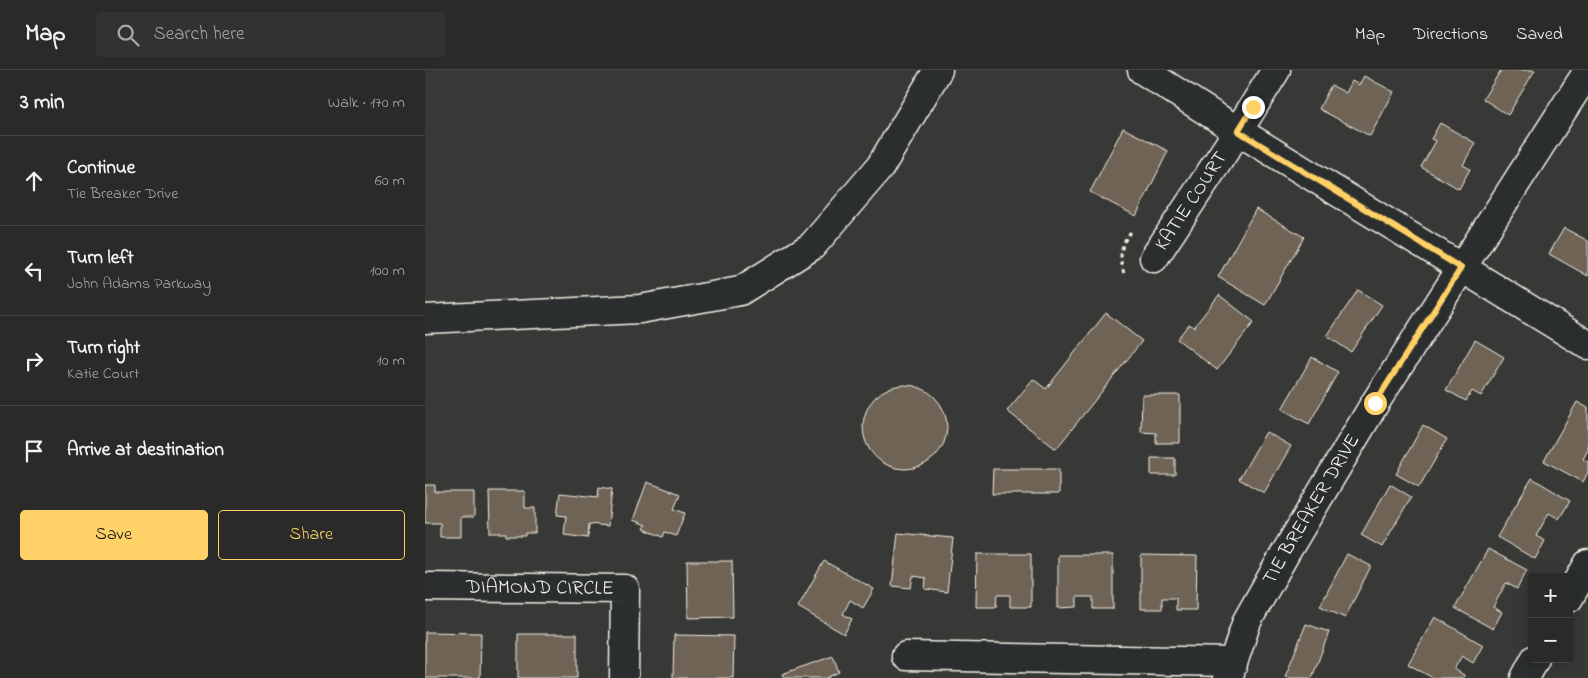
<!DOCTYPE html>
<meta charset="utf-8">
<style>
body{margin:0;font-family:"Indie Flower",sans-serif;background:#323230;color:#f1f3f6}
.controls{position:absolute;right:15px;bottom:15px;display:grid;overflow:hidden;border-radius:5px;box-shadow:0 2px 12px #0003}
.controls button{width:45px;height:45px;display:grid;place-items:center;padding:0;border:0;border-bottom:1px solid #464645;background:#2a2a28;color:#f1f3f6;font:25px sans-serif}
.stop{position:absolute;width:15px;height:15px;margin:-11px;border:4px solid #ffd166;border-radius:50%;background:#fff}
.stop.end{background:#ffd166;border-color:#fff;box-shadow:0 1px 5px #0008}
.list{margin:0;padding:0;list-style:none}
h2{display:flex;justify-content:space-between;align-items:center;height:65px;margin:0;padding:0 20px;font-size:21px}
h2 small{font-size:16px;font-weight:400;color:#a5a7a8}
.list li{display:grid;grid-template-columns:32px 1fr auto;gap:15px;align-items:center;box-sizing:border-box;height:90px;padding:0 20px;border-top:1px solid #464645}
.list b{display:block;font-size:19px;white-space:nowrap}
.list p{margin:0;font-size:16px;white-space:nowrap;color:#a5a7a8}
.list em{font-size:16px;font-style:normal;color:#a5a7a8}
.actions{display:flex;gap:10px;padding:15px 20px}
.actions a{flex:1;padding:11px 0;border:1px solid #ffd166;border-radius:5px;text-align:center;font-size:18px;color:#ffd166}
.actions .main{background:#ffd166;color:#111}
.icon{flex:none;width:28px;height:28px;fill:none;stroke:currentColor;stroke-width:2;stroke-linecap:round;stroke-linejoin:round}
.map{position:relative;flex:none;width:1163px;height:608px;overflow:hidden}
header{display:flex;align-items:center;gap:30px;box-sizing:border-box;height:70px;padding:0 25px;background:#2a2a28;border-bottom:1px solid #464645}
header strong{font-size:24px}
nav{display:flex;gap:28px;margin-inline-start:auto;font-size:18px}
.search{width:350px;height:45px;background:#323230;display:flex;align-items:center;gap:12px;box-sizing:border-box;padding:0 18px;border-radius:5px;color:#a5a7a8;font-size:19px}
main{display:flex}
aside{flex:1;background:#2a2a28}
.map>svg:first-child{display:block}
</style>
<header>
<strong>Map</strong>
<div class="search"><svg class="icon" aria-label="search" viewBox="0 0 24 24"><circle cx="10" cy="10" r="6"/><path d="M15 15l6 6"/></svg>Search here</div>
<nav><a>Map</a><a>Directions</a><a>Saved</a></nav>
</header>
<main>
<aside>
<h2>3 min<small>Walk · 170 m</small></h2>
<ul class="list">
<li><svg class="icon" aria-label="ahead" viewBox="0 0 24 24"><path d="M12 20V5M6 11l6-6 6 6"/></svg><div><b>Continue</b><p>Tie Breaker Drive</p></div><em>60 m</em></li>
<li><svg class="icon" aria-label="left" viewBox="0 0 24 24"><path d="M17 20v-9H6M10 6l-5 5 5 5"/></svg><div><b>Turn left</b><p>John Adams Parkway</p></div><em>100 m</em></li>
<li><svg class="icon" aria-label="right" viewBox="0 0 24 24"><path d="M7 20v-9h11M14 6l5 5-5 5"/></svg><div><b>Turn right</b><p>Katie Court</p></div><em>10 m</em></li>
<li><svg class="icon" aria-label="arrive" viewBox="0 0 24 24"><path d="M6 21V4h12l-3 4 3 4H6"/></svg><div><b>Arrive at destination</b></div></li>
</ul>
<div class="actions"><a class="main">Save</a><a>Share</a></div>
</aside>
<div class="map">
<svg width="1163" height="608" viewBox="0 0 1163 608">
<rect width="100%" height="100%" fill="#383836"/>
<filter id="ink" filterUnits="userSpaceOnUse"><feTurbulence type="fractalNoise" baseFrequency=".02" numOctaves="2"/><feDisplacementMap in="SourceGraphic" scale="10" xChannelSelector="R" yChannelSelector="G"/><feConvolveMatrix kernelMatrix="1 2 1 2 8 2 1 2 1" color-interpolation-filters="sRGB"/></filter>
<g filter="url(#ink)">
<path fill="#6e6455" stroke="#f4f1e8" d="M 1076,0 L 1110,0 L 1083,45 L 1058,29 Z
M 939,6 L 969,22 L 945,66 L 894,39 L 906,15 L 921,23 L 927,11 L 934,15 Z
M 1015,53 L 1050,73 L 1038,95 L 1045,99 L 1034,119 L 996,97 L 1011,71 L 1006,69 Z
M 698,58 L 743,81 L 711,146 L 665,122 Z
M 831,139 L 879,167 L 840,235 L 793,207 Z
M 1139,158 L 1163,171 L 1163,206 L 1124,184 Z
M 933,220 L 957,235 L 926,282 L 902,266 Z
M 794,225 L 829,252 L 792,300 L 752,269 L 764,254 L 769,257 Z
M 681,243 L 717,271 L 631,379 L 582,341 L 608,309 L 621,319 Z
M 1050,270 L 1079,287 L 1056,326 L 1047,321 L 1041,331 L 1021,320 Z
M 887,287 L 913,302 L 884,354 L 857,339 Z
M438 357a42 42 0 1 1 84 0a42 42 0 1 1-84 0Z
M 717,325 L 755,325 L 755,373 L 731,373 L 731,363 L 716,362 Z
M 1152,332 L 1163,338 L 1163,380 L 1158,389 L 1163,392 L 1163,402 L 1158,412 L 1119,391 Z
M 998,355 L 1022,369 L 994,417 L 971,404 Z
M 841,362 L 866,376 L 839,423 L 814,409 Z
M 726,388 L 750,388 L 750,405 L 726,405 Z
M 568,399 L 634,399 L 634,424 L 567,424 Z
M 1107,408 L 1145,431 L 1134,449 L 1124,443 L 1111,466 L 1120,471 L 1110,489 L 1072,467 Z
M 222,412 L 255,424 L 249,439 L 260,443 L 251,466 L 240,462 L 238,467 L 219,459 L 221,455 L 208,450 Z
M 965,414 L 986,427 L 957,477 L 936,465 Z
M 0,415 L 10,415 L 10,422 L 49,422 L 49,447 L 36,447 L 36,467 L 15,467 L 15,453 L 0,453 Z
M 174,417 L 187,419 L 183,456 L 164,454 L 163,468 L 139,465 L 141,446 L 132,445 L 135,423 L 173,427 Z
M 64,421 L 100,421 L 100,438 L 110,438 L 110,463 L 100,463 L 100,466 L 81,466 L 81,463 L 65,463 Z
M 473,463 L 528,468 L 522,522 L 500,519 L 501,508 L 488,506 L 486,518 L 467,516 Z
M 1063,479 L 1102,500 L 1092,519 L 1081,513 L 1068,537 L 1077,542 L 1068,559 L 1030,538 Z
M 552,484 L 606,484 L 606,537 L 585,537 L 585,525 L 572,525 L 571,537 L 551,537 Z
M 922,484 L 946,496 L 920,548 L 895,536 Z
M 633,485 L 688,485 L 688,539 L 668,539 L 668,527 L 652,527 L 652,537 L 633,538 Z
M 716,485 L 772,486 L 771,540 L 751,540 L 751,528 L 737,528 L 737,539 L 716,539 Z
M 262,491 L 307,491 L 308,547 L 263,548 Z
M 399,491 L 449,519 L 438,538 L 425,530 L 418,544 L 427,549 L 419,564 L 373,537 Z
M 1010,547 L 1058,575 L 1048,593 L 1037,586 L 1029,599 L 1039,605 L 1038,608 L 1008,608 L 983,594 Z
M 881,554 L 904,562 L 887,608 L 864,608 L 860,607 Z
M 0,562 L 56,563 L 55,608 L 0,608 Z
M 93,564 L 152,564 L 152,608 L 93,608 Z
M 249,565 L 309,566 L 308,608 L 248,608 Z
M 408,586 L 414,602 L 403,607 L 403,608 L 359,608 L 357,604 Z"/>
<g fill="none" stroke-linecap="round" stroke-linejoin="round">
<g stroke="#f4f1e8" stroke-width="31">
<g id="minor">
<path d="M 717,0 L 813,61 L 1163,275"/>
<path id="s1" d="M 729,188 L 813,61 L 851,0"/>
<path d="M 0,249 L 215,239 L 315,221 L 387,176 L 455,97 L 513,0"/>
<path id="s2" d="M 0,517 L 200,519 L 199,608"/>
<path d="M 1144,528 L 1163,494"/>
<path d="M 481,586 L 808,592"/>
<path id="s3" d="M 803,608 L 822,551 L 861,482 L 950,333 L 1163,1"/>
<path d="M 1100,608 L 1110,589"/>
</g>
</g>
<path stroke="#f4f1e8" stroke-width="3" stroke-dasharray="4 4" stroke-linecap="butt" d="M 699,203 C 693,189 696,171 707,161"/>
<use href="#minor" stroke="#2a2d2e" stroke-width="28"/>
</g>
</g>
<g fill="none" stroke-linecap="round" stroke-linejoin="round" filter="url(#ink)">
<path stroke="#ffd166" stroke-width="6" d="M 828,37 L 813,61 L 1036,198 L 950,333"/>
</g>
<g text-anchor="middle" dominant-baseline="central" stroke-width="5" stroke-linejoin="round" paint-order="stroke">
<g font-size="20" fill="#f4f1e8" stroke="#2a2d2e">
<text stroke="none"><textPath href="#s1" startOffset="68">KATIE COURT</textPath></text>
<text stroke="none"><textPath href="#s3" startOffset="189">TIE BREAKER DRIVE</textPath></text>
<text stroke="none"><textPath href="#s2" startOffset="115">DIAMOND CIRCLE</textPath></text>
</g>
</g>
</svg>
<div class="controls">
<button>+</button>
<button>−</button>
</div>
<div class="stop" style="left:950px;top:333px"></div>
<div class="stop end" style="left:828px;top:37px"></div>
</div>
</main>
